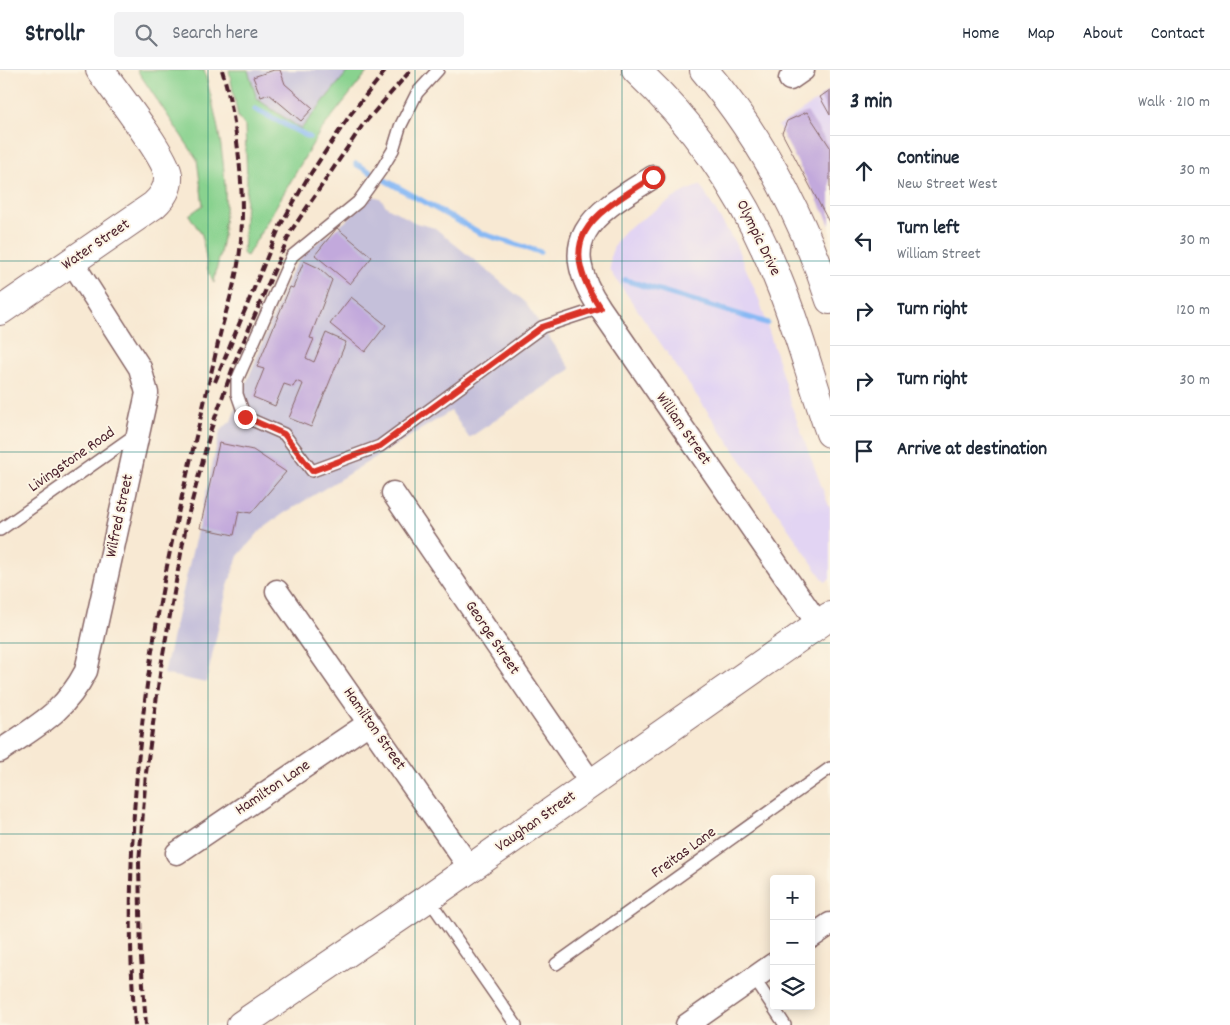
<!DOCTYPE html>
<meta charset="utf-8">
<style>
body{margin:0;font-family:Dekko,sans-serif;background:#f2f2f3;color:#1f2937}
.controls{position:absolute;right:15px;bottom:15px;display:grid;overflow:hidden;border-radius:5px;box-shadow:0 2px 12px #0003}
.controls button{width:45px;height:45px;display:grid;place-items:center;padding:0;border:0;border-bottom:1px solid #e0e1e3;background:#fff;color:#1f2937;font:25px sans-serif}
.stop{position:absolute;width:15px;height:15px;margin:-11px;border:4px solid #d93025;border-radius:50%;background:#fff}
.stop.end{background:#d93025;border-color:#fff;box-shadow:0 1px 5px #0008}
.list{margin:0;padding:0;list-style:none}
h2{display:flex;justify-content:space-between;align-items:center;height:65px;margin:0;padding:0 20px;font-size:21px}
h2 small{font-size:16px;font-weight:400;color:#747a83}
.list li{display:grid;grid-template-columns:32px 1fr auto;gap:15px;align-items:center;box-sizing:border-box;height:70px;padding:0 20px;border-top:1px solid #e0e1e3}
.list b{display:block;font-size:19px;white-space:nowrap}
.list p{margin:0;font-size:16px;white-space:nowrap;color:#747a83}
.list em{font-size:16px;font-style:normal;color:#747a83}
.icon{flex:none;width:28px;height:28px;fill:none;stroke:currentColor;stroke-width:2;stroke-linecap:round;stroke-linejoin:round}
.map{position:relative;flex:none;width:830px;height:955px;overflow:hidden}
header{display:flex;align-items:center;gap:30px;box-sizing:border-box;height:70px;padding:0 25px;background:#fff;border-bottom:1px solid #e0e1e3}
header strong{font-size:24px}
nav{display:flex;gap:28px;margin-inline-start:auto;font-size:18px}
.search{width:350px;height:45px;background:#f2f2f3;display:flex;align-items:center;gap:12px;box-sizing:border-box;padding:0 18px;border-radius:5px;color:#747a83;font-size:19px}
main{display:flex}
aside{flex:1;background:#fff}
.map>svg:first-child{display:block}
</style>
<header>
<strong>Strollr</strong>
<div class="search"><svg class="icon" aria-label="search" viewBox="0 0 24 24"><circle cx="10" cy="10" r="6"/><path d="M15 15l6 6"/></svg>Search here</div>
<nav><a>Home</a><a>Map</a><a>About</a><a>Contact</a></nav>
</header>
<main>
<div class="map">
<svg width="830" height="955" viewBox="0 0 830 955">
<rect width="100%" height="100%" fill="#fcf5e5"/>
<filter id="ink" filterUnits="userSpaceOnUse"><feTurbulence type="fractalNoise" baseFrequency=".02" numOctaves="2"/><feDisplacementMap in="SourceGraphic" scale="10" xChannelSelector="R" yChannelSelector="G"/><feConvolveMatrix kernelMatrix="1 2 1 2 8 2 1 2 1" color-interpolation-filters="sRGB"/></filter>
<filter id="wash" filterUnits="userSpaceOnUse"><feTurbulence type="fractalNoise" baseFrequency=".0096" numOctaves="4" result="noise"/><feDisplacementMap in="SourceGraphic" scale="20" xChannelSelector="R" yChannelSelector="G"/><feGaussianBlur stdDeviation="1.12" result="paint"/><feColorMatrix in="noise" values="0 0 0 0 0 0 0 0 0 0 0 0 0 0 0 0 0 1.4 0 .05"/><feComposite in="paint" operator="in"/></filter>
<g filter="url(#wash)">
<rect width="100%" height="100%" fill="#f8e9d3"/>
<path fill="#e2d4f3" d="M 830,22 L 830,156 L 817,125 L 778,56 Z
M 700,115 L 735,173 L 760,232 L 793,340 L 830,439 L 830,509 L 825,512 L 610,200 L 611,184 L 616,172 L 625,160 L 680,124 Z"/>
<path fill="#c5c0da" d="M 248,0 L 349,0 L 301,59 L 257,29 Z
M 373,126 L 380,128 L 387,137 L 416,153 L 435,158 L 524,231 L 571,299 L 469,368 L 451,341 L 283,444 L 260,461 L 238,486 L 227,519 L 206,613 L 164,604 L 220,361 L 231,351 L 291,202 L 304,183 L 346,151 Z"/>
<path fill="#89d28f" stroke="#6a785d" d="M 137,0 L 204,0 C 218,51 229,103 224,156 C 223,175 217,194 214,213 L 208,200 L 202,165 L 189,145 L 203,135 L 197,89 Z
M 229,0 L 248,0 L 257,29 L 301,59 L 349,0 L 369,0 L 319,63 L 247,186 L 243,184 L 247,111 L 245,56 L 238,47 Z"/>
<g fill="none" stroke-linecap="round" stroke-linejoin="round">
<path stroke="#88b9f4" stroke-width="5.5" d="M 255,39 L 309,67
M 356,94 L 480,163 L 540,182
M 625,210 L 767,253"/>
</g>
<g id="blocks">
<path fill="#c2a9dc" d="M 274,0 L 280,0 L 285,14 L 313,38 L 301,51 L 269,24 L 261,27 L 253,7 Z
M 830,20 L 830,45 L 820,27 Z
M 807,42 L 830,77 L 830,154 L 782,63 L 787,51 Z
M 337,158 L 372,187 L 350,214 L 315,185 Z
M 304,191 L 319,198 L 332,210 L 310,268 L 314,269 L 306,288 L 314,292 L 326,263 L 346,272 L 311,357 L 289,348 L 303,314 L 296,311 L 293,317 L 284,314 L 275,336 L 253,327 L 264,299 L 257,297 L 290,217 L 293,218 Z
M 351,227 L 386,255 L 365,282 L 330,254 Z
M 219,373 L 253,380 L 286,402 L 251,443 L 239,441 L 234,465 L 200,458 Z"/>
</g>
</g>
<g filter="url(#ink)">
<use href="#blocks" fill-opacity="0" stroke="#876666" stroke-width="1"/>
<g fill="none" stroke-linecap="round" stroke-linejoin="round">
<g stroke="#876666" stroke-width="14">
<path id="lane" d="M 438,0 L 417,23 L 400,57 L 393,80 L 381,100 L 358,132 L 292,186 L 237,310 L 237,324 L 245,347 L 284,364 L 312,401 L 380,376 L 542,257 L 600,238
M 0,460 L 136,364
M 428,828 L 516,955
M 556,894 L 830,698
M 754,908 L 785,955"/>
</g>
<g stroke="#876666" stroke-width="25">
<path id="street" d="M 790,9 L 803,0
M 653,107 C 596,143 552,166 600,238 L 818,554
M 393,423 L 591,713
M 277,521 L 470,798
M 0,681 C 38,655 64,643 86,601 L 147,323 L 140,298 L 72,192
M 177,783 L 369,653
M 811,867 L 830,854
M 687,955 L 774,894"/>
</g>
<g stroke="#876666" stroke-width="30">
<path id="secondary" d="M 0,241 L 154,135 C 163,127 169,117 168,105 C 167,88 113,18 100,0
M 241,955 L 428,828 L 830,546"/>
</g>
<g stroke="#876666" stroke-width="30">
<path id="highway" d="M 636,0 C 699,59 748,132 779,212 C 799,261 812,313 830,363
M 704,0 C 762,68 802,145 830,230"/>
</g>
<use href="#lane" stroke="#fff" stroke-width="11"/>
<use href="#street" stroke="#fff" stroke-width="22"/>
<use href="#secondary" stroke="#fff" stroke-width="28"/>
<use href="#highway" stroke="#fff" stroke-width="28"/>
<path stroke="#4a1f2b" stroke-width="4" stroke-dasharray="8 4" stroke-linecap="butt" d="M 215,312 L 280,156 L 307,109 L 350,45 L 386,0
M 135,955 C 123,803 137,650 166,501 C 181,424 201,349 218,273 C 224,245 235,217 239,188 C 247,133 238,53 222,0
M 146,955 L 141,888 L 139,793 L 146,703 L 162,590 L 187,450 L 211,359 L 236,289 L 291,161 L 362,56 L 411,0"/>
</g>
</g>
<g fill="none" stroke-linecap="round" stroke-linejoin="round" filter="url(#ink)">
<path stroke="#d93025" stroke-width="6" d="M 245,347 L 284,364 L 312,401 L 380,376 L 542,257 L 600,238 C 552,165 595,144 653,107"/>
</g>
<path fill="none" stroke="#0f766e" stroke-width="1" stroke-opacity="0.55" d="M 208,0 L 208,955M 415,0 L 415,955M 622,0 L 622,955M 0,191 L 830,191M 0,382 L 830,382M 0,573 L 830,573M 0,764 L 830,764"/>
<g text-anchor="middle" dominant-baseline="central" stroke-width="4" stroke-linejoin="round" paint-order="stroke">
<g font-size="16" fill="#4a1f2b" stroke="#fcf5e5">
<text transform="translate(758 168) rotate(64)">Olympic Drive</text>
<text transform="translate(96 175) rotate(-34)">Water Street</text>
<text transform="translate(683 359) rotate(55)">William Street</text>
<text transform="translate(72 390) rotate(-35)">Livingstone Road</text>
<text transform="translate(120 446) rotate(-78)">Wilfred Street</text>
<text transform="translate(492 568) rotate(56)">George Street</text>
<text transform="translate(374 659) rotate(55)">Hamilton Street</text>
<text transform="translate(273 718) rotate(-34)">Hamilton Lane</text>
<text transform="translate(536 752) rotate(-35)">Vaughan Street</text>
<text transform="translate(684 783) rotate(-36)">Freitas Lane</text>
</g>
</g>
</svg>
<div class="controls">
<button>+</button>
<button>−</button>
<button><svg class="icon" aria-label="layers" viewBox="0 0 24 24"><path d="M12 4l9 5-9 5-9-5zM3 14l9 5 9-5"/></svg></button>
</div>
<div class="stop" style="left:653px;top:107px"></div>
<div class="stop end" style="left:245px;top:347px"></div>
</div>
<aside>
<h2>3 min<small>Walk · 210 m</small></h2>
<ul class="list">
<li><svg class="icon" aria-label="ahead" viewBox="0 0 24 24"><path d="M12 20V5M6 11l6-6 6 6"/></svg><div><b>Continue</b><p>New Street West</p></div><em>30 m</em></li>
<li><svg class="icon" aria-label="left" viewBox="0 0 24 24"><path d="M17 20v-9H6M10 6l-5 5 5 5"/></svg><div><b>Turn left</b><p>William Street</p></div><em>30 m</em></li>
<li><svg class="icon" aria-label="right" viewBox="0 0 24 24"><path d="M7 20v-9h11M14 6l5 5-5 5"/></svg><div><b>Turn right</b></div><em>120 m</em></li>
<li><svg class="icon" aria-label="right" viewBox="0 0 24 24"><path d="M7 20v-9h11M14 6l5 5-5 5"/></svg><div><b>Turn right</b></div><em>30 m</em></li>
<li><svg class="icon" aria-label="arrive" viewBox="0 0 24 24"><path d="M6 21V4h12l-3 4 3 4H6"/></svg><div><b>Arrive at destination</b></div></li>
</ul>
</aside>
</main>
